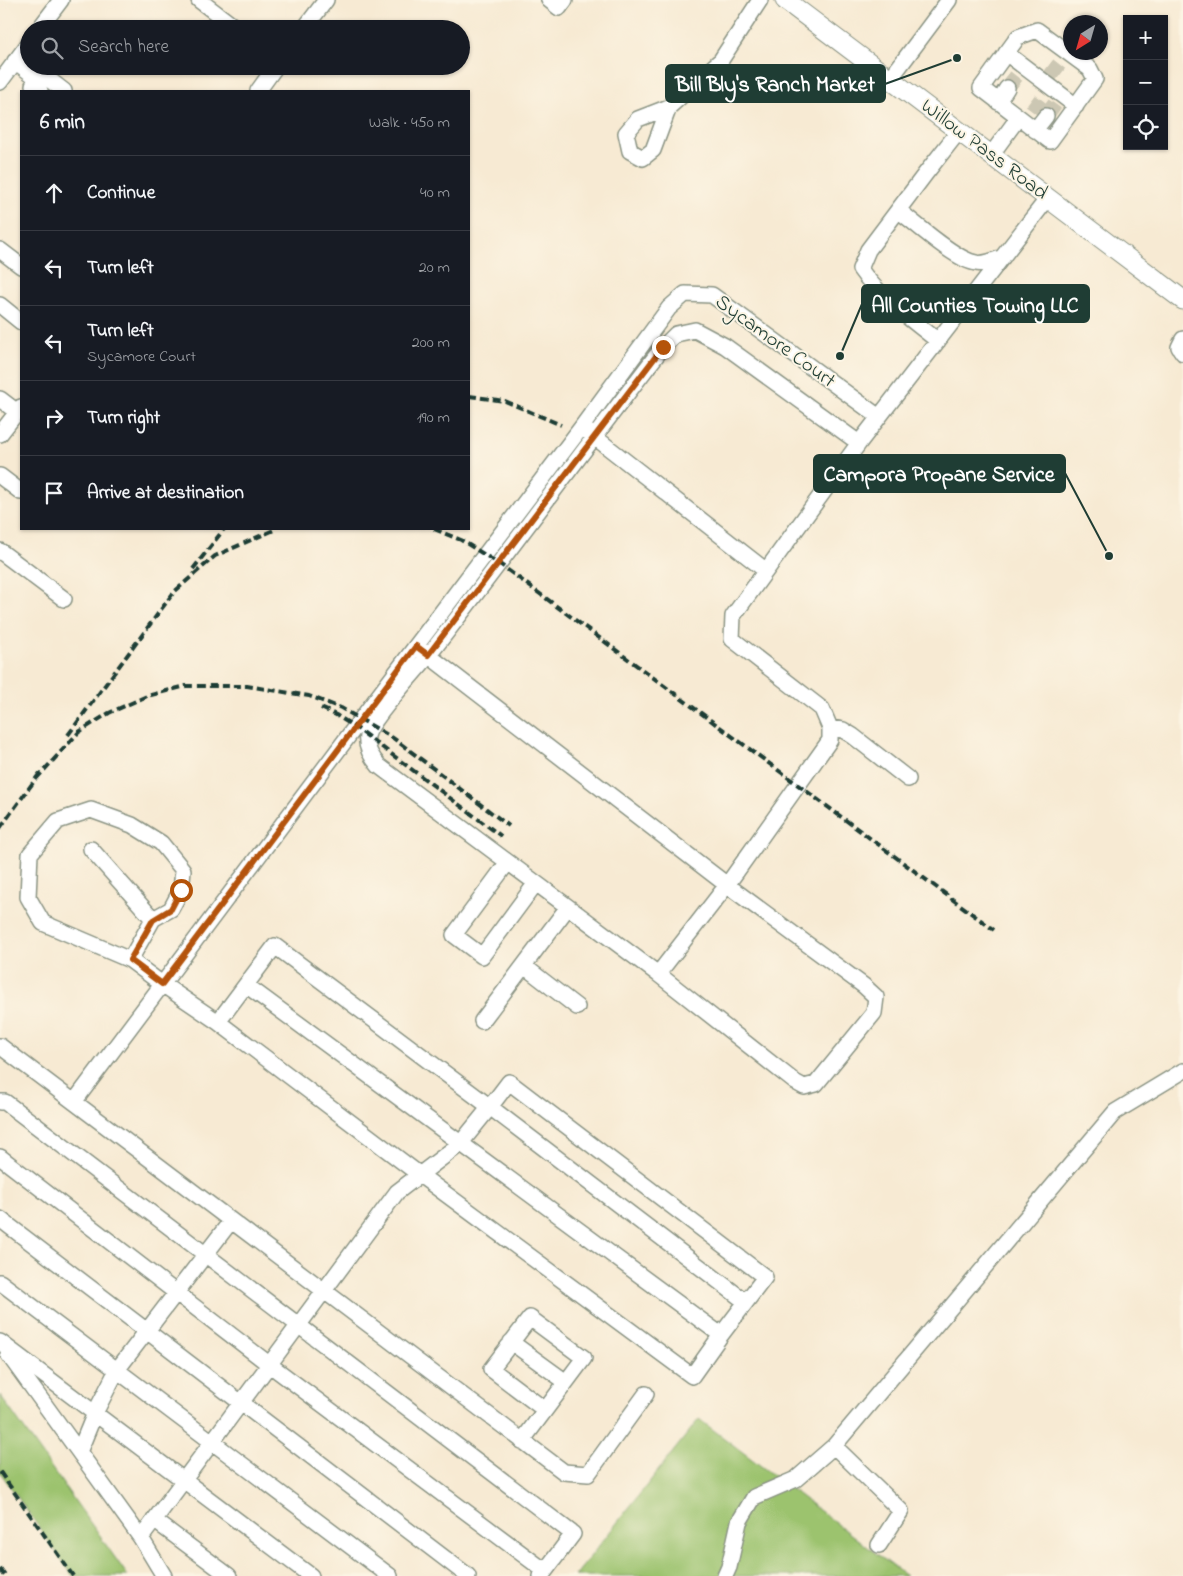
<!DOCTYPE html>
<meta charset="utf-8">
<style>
body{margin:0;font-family:"Indie Flower",sans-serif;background:#242831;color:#f1f3f6}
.controls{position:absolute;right:15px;top:15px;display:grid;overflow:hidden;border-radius:0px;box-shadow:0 1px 4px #0004}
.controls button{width:45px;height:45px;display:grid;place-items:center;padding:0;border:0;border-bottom:1px solid #363941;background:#171b24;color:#f1f3f6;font:25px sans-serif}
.compass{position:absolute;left:1063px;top:15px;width:45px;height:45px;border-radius:50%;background:#171b24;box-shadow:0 1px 4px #0004;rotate:217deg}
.stop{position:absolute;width:15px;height:15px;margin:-11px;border:4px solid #b45309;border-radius:50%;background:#fff}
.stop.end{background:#b45309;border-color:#fff;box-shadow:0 1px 5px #0008}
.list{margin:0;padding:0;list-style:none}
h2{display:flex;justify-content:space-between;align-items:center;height:65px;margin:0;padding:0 20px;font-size:21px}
h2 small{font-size:16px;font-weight:400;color:#9ea1a6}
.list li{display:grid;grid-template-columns:32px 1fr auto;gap:15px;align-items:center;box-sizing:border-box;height:75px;padding:0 20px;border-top:1px solid #363941}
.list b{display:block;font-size:19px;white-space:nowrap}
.list p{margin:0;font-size:16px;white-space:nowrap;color:#9ea1a6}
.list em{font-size:16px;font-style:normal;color:#9ea1a6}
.icon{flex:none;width:28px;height:28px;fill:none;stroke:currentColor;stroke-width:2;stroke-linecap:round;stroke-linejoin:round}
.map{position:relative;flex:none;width:1183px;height:1576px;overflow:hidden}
.search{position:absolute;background:#171b24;box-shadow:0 1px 4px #0004;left:20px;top:20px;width:450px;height:55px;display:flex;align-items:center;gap:12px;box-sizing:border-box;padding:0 18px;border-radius:28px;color:#9ea1a6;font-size:19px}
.panel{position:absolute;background:#171b24;box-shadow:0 1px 4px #0004;left:20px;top:90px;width:450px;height:440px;border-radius:0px}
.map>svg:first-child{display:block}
</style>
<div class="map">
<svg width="1183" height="1576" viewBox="0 0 1183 1576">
<rect width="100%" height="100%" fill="#fcf5e5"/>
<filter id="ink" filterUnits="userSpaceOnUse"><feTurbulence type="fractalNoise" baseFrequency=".02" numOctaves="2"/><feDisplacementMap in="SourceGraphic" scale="10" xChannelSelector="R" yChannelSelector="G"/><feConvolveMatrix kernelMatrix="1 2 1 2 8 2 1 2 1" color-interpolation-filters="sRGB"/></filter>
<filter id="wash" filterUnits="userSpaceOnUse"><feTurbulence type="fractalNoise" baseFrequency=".0096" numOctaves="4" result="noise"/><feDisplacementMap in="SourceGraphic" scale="20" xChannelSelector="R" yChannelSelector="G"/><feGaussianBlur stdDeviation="1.12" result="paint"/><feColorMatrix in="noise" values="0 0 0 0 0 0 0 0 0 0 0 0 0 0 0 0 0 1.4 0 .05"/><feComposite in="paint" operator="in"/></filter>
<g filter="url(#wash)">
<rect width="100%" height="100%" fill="#f7ead3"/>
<path fill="#9cc36e" stroke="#5e8051" d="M 0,1395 L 128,1576 L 73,1576 L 0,1472 Z
M 699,1419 L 902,1573 L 906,1576 L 575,1576 Z"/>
</g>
<g filter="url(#ink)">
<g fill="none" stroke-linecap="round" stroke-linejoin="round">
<path stroke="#ccc7b3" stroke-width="15" stroke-dasharray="15 8" stroke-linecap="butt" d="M 1050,76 L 1060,63
M 1007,88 L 1018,74
M 1032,111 L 1047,91
M 1046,116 L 1056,102"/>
<g stroke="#8b9484" stroke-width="18">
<path id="minor" d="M 199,0 L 237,29
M 549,0 L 559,8 L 565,0
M 39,29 L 61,0
M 304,29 L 326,0
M 1037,30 L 1090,69 L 1095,79 L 1050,141 L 981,88 L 1018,37 Z
M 1006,53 L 1076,106
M 15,61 L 38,79
M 890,79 L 949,0
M 0,82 L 29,43
M 40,91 L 33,85 L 42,74 L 64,91
M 258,91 L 276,66
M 998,102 L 1007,88
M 669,107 L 653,150 L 643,158 L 630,151 L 626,133 L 638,119 L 669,107 L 721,60 L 760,0
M 1035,130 L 1046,116
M 991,155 L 1018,118
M 898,210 C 915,223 957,261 976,263 C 984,265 995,260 1003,257
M 0,250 L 21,266
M 0,305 L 21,322
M 1183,339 L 1179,347 L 1183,353
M 938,341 C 911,319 880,298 860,269 L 868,250 L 926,173 L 959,131
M 0,399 L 17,412
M 587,431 L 765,570
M 0,434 L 21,407
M 0,476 L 21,492
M 0,551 L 64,599
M 416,646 L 428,655 L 727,885 L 864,986 L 876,997 L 874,1013 L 816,1084 L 804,1087 L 795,1082 L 658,974 L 379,766 C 372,758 365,748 367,736 C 371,719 416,671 429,655 C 508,553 584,449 663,347 L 676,334 L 695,330 L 725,346 L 859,443
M 830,728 L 843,730 L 853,736 L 908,779
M 91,849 L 153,919
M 508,862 L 454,935 L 482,956 L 536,883
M 130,960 L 153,919 L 171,909 L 181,890 L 183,870 L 161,843 L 132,825 L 91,810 L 58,821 L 30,854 L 28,897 L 43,923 L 130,960 L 162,984 L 218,1022
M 524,966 L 577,1007
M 658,974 L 727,885 L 830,740 L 830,728 L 822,709 L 732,639 L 733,616 L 859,443 L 1048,198
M 482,1021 L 568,907
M 0,1046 L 564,1472 L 588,1474 L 646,1394
M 0,1102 L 5,1102 L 573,1534 L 545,1571
M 74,1102 L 416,646 L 581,428 L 669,308 L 685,294 L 712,295 L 879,417
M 0,1157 L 270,1365 L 545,1571 L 541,1576
M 0,1219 L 468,1576
M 231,1221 L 117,1370 L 95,1413 L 79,1452 L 141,1538 L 397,1192 L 460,1144 L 490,1107 L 275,946 L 218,1022 L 420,1175 L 692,1376 L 721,1335 L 246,985
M 0,1282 L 390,1576
M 721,1335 L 765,1277 L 509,1082 L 490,1107 L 746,1302
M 0,1342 L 311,1576
M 511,1342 L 566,1382
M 8,1354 L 79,1452
M 522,1441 L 584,1358 L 530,1318 L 491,1369 L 545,1410
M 154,1520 L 229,1576
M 141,1538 L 164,1576
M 879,1545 L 901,1511 L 834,1446 L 1115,1112 L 1183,1071
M 725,1576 L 729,1567 L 739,1522 L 754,1497 L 796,1479 L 834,1446"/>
</g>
<g stroke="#8b9484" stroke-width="21">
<path id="major" d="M 785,0 L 1183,300"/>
</g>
<use href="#minor" stroke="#fff" stroke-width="15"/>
<use href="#major" stroke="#fff" stroke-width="19"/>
<path stroke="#1f3d34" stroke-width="4" stroke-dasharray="8 4" stroke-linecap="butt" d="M 469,396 L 505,401 L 561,425
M 434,529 L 461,540 L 501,565 L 994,930
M 193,569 L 224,529
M 321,708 L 336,715 L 355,727 L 501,836
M 68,735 L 174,592 L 215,556 L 276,529
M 36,779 L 79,732 L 109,713 L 147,696 L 186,686 L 247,686 L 309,696 L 341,708 L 393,738 L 509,826
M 0,828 L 40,773
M 0,1472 L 73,1576
M 0,1569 L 5,1576"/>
</g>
</g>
<g fill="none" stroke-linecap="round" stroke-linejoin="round" filter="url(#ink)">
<path stroke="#b45309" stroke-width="6" d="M 181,890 L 171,909 L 153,920 L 130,960 L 162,984 L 416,646 L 428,655 L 663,347"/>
</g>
<g text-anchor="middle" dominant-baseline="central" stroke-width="4" stroke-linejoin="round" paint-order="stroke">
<g font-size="21" fill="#1f3d34" stroke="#fcf5e5">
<text transform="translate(984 150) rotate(37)">Willow Pass Road</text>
<text transform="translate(775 342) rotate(36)">Sycamore Court</text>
</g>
</g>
<path fill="none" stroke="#1f3d34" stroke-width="2" d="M957 58L885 84M840 356L862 304M1109 556L1065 473"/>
<g fill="#1f3d34" stroke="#fcf5e5" stroke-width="2">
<circle cx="957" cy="58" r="5"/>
<circle cx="840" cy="356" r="5"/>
<circle cx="1109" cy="556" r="5"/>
</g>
<g fill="#1f3d34" stroke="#1f3d34" stroke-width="2">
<rect x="666" y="65" width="219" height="37" rx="5"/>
<rect x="862" y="285" width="227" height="37" rx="5"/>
<rect x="814" y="455" width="251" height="37" rx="5"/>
</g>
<g font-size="22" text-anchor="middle" font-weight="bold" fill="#fff">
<text x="775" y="91">Bill Bly's Ranch Market</text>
<text x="975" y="312">All Counties Towing LLC</text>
<text x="939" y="481">Campora Propane Service</text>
</g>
</svg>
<div class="controls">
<button>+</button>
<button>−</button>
<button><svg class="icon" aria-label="locate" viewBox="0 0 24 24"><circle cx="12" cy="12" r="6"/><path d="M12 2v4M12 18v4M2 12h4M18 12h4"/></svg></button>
</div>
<svg class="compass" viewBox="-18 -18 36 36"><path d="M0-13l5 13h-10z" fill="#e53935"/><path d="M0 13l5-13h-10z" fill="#9ea1a6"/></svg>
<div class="stop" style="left:181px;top:890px"></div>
<div class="stop end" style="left:663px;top:347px"></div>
<div class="search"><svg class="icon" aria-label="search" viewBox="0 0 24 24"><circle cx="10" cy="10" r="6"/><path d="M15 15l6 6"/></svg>Search here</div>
<section class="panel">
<h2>6 min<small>Walk · 450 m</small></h2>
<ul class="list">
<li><svg class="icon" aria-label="ahead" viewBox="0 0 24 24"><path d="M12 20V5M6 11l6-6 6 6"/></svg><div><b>Continue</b></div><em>40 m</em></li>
<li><svg class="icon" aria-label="left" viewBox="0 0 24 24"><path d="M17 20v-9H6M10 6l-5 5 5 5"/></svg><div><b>Turn left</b></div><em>20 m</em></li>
<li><svg class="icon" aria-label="left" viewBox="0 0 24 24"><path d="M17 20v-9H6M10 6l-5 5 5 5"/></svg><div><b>Turn left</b><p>Sycamore Court</p></div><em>200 m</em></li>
<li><svg class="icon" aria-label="right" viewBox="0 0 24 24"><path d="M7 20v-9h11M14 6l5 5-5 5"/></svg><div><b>Turn right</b></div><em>190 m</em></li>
<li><svg class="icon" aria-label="arrive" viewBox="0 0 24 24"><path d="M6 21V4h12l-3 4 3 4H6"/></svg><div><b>Arrive at destination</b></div></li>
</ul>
</section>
</div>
